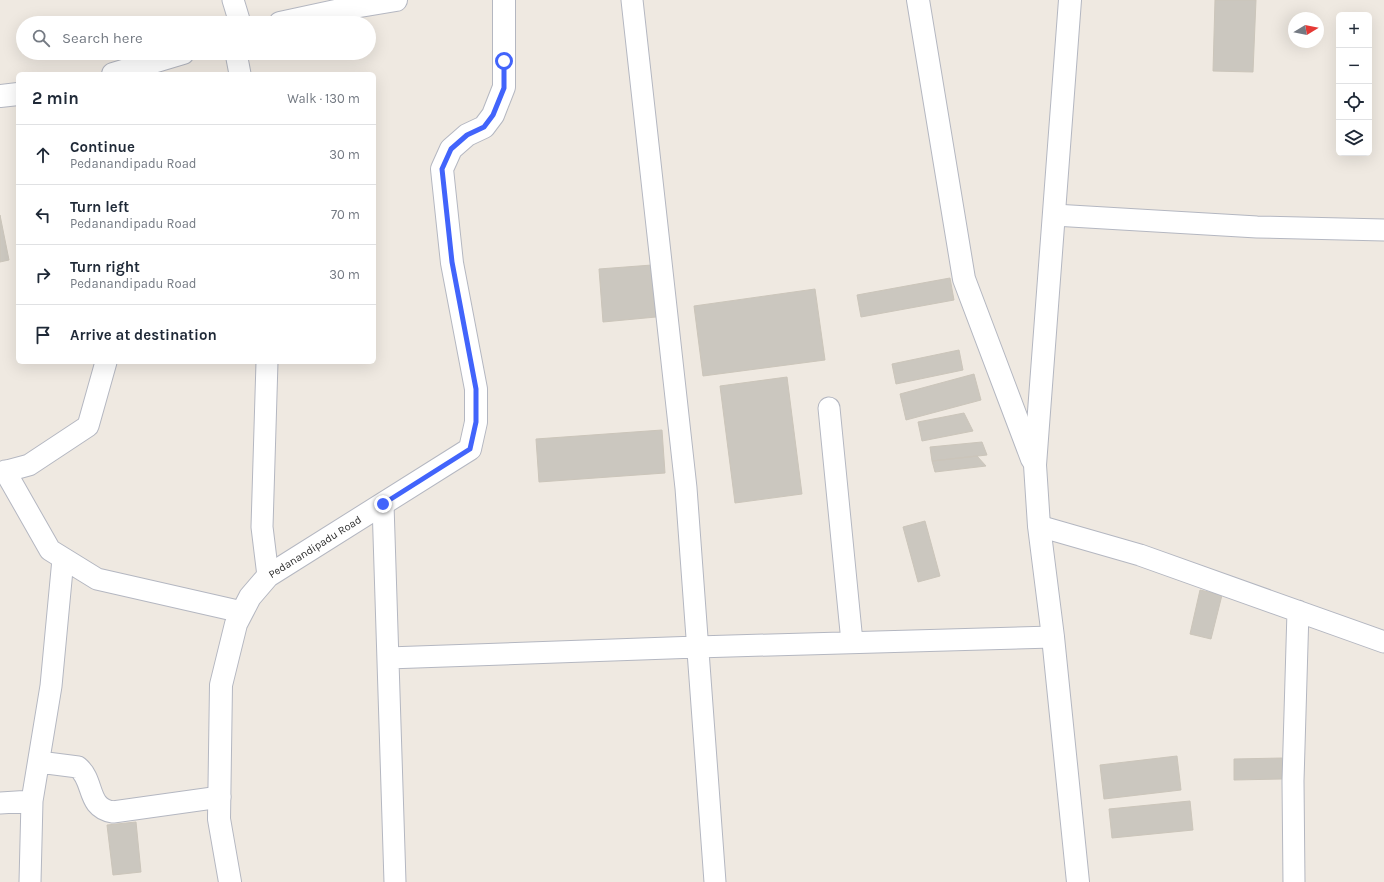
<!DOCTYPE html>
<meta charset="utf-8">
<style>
body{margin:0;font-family:Karla,sans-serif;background:#f6f6f7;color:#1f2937}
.controls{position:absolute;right:12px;top:12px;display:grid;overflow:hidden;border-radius:6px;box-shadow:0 4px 16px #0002}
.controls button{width:36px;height:36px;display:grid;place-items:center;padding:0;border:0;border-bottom:1px solid #e0e1e3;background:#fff;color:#1f2937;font:20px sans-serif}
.compass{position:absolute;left:1288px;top:12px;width:36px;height:36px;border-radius:50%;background:#fff;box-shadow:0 4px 16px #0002;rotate:80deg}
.stop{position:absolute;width:12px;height:12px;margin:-9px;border:3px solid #4264fb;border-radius:50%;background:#fff}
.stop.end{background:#4264fb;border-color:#fff;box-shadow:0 1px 4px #0008}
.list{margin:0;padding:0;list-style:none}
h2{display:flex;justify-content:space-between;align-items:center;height:52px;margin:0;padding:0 16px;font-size:17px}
h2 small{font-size:13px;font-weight:400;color:#747a83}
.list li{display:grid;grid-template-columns:26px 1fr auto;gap:12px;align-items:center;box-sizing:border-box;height:60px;padding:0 16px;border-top:1px solid #e0e1e3}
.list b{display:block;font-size:15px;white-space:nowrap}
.list p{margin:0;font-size:13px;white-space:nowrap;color:#747a83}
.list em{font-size:13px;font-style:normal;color:#747a83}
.icon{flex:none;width:22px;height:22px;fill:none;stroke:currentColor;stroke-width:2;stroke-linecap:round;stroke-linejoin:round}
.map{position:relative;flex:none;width:1384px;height:882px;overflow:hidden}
.search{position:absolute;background:#fff;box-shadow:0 4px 16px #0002;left:16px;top:16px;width:360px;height:44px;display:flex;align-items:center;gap:10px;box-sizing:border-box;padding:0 14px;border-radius:22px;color:#747a83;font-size:15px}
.panel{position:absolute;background:#fff;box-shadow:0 4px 16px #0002;left:16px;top:72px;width:360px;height:292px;border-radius:6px}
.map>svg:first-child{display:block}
</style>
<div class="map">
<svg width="1384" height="882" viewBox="0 0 1384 882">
<rect width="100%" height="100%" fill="#efe9e1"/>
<path fill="#cbc7bf" stroke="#cbc5ba" d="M 1215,0 L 1256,0 L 1253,72 L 1213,71 Z
M 0,215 L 9,260 L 0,262 Z
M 652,265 L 656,317 L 603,322 L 599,269 Z
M 950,278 L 954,300 L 861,317 L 857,295 Z
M 815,289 L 825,360 L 703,376 L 694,306 Z
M 959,350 L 963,370 L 896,384 L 892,364 Z
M 974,374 L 981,400 L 906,420 L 900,394 Z
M 787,377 L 802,494 L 735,503 L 720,386 Z
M 964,413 L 973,431 L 922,441 L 918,422 Z
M 662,430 L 665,473 L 539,482 L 536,439 Z
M 982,442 L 987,455 L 932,461 L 930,447 Z
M 977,456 L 986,466 L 935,472 L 932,461 Z
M 925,521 L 940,576 L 918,582 L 903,527 Z
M 1200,590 L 1222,595 L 1211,639 L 1190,634 Z
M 1177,756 L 1181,790 L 1104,799 L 1100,765 Z
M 1282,758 L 1282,779 L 1234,780 L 1234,759 Z
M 1190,801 L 1193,830 L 1112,838 L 1109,809 Z
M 136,822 L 141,872 L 113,875 L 107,825 Z"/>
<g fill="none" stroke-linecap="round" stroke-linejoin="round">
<g stroke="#b4b7c1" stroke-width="23">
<path id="street" d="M 233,0 L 240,23
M 632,0 L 686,488 L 715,882
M 236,53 L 240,74
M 1054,215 L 1257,227 L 1384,230
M 267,362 L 262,527 L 268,576
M 829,408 L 852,642
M 5,471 L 50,550 L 97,579 L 242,612
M 0,473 L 29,465 L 88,426 L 106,362
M 383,504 L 395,882
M 1039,526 L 1140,555 L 1384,642
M 388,658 L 697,647 L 1053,637
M 39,762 L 78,767 C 95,781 86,808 113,812 L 220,797
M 0,803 L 32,801
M 30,882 L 32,801 L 51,686 L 63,559
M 1294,882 L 1293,781 L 1298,611"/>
</g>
<g stroke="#b4b7c1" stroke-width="24">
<g id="secondary">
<path d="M 918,0 L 964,279 L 1032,459"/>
<path d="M 1070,0 L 1035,465 L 1039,526 L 1053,637 L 1078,882"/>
<path d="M 280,23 L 354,7 L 396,0"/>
<path d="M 113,74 L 183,53"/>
<path d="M 0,96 L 18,94"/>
<path id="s1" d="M 230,882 L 219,819 L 221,685 L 236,624 L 250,597 L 268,576 L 470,449 L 476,422 L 476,389 L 452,263 L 442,169 L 451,149 L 467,135 L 484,127 L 493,115 L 504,87 L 504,0"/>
</g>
</g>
<use href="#street" stroke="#fff" stroke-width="21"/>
<use href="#secondary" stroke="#fff" stroke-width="22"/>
</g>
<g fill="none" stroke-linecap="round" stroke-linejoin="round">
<path stroke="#4264fb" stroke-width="5" d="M 383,504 L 470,449 L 476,422 L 476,389 L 452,262 L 442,169 L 451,149 L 467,135 L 484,127 L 493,115 L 504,88 L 504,61"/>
</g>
<g text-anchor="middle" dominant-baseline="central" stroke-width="4" stroke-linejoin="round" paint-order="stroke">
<g font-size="11" fill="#2e2e2e" stroke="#fff">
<text stroke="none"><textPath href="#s1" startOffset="374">Pedanandipadu Road</textPath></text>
</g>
</g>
</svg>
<div class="controls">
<button>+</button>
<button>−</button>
<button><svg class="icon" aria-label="locate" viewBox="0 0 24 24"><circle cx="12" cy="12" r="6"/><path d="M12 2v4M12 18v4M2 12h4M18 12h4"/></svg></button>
<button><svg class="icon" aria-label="layers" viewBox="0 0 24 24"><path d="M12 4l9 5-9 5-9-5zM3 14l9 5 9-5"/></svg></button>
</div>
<svg class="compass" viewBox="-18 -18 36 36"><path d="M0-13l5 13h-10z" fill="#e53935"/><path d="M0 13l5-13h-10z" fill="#747a83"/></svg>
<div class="stop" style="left:504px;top:61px"></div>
<div class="stop end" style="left:383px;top:504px"></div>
<div class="search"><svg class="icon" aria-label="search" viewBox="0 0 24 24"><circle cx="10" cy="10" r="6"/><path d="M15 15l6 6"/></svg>Search here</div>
<section class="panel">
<h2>2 min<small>Walk · 130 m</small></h2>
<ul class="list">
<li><svg class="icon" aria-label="ahead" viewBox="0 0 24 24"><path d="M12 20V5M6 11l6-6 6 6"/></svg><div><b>Continue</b><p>Pedanandipadu Road</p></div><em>30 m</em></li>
<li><svg class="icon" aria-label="left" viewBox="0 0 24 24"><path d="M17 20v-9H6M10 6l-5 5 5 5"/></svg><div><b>Turn left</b><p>Pedanandipadu Road</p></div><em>70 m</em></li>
<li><svg class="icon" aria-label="right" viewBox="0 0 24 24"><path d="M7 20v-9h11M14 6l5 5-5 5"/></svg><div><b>Turn right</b><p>Pedanandipadu Road</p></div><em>30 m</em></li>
<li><svg class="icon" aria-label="arrive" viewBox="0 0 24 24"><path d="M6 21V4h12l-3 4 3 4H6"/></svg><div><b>Arrive at destination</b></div></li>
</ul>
</section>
</div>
